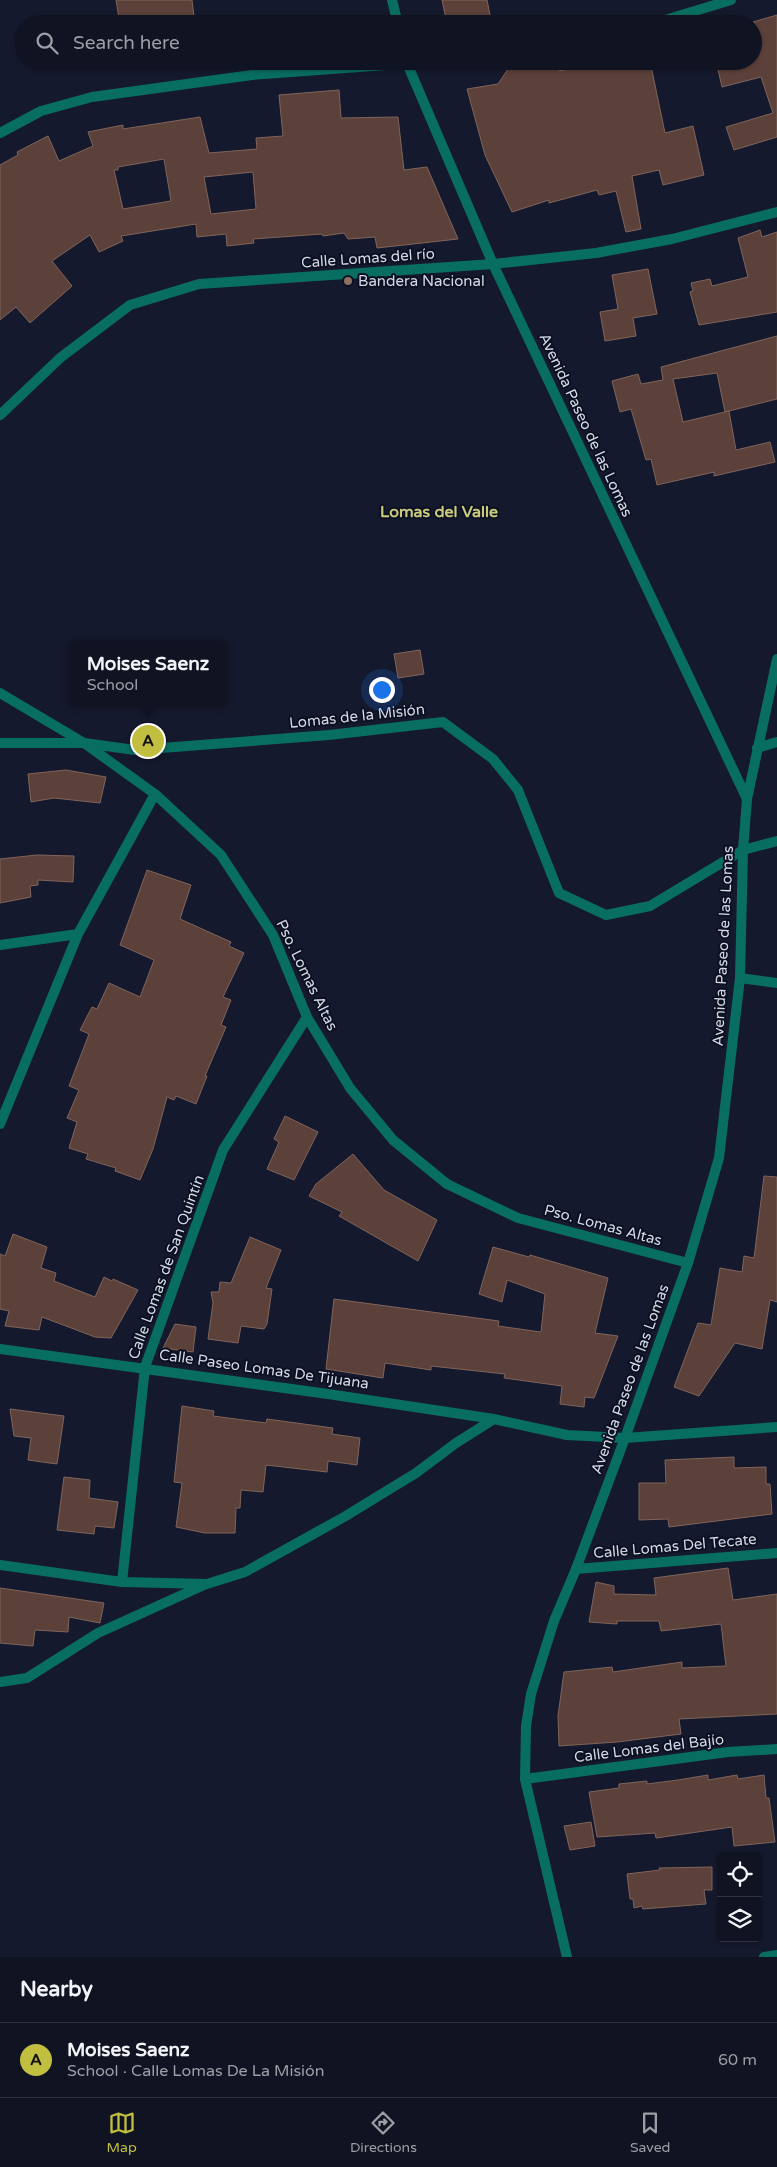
<!DOCTYPE html>
<meta charset="utf-8">
<style>
body{margin:0;font-family:"Varela Round",sans-serif;background:#1e202f;color:#f1f3f6}
.controls{position:absolute;right:15px;bottom:15px;display:grid;overflow:hidden;border-radius:5px;box-shadow:0 1px 4px #0004}
.controls button{width:45px;height:45px;display:grid;place-items:center;padding:0;border:0;border-bottom:1px solid #303240;background:#101322;color:#f1f3f6;font:25px sans-serif}
.you{position:absolute;left:381px;top:689px;width:18px;height:18px;margin:-12px;border:4px solid #fff;border-radius:50%;background:#1a73e8;box-shadow:0 0 0 8px #1a73e833}
.badge{display:grid;place-items:center;width:32px;height:32px;border-radius:50%;background:#c1be40;color:#111;font-size:16px;font-weight:700}
.pin{position:absolute;translate:-50% -50%;border:2px solid #fff;box-shadow:0 1px 5px #0006}
.popup{position:absolute;left:69px;top:641px;width:158px;height:65px;box-sizing:border-box;display:grid;place-content:center;border-radius:5px;background:#101322;filter:drop-shadow(0 1px 4px #0005);font-size:16px;white-space:nowrap;color:#9c9ea5}
.popup b{font-size:19px;color:#f1f3f6}
.popup::after{content:'';position:absolute;left:50%;top:100%;margin-left:-10px;border:10px solid transparent;border-top-color:#101322}
.list{margin:0;padding:0;list-style:none}
h2{display:flex;justify-content:space-between;align-items:center;height:65px;margin:0;padding:0 20px;font-size:21px}
h2 small{font-size:16px;font-weight:400;color:#9c9ea5}
.list li{display:grid;grid-template-columns:32px 1fr auto;gap:15px;align-items:center;box-sizing:border-box;height:75px;padding:0 20px;border-top:1px solid #303240}
.list b{display:block;font-size:19px;white-space:nowrap}
.list p{margin:0;font-size:16px;white-space:nowrap;color:#9c9ea5}
.list em{font-size:16px;font-style:normal;color:#9c9ea5}
.icon{flex:none;width:28px;height:28px;fill:none;stroke:currentColor;stroke-width:2;stroke-linecap:round;stroke-linejoin:round}
.map{position:relative;flex:none;width:777px;height:1957px;overflow:hidden}
.search{position:absolute;background:#101322;box-shadow:0 1px 4px #0004;left:15px;right:15px;top:15px;height:55px;display:flex;align-items:center;gap:12px;box-sizing:border-box;padding:0 18px;border-radius:28px;color:#9c9ea5;font-size:19px}
.sheet{height:140px;background:#101322}
nav{display:flex;justify-content:space-around;align-items:center;box-sizing:border-box;height:70px;border-top:1px solid #303240;background:#101322;font-size:14px;color:#9c9ea5}
nav a{display:grid;justify-items:center;gap:2px}
nav .on{color:#c1be40}
.map>svg:first-child{display:block}
</style>
<div class="map">
<svg width="777" height="1957" viewBox="0 0 777 1957">
<rect width="100%" height="100%" fill="#15192d"/>
<path fill="#5b4139" stroke="#80645b" fill-rule="evenodd" d="M 116,0 L 192,0 L 195,24 L 120,24 Z
M 442,0 L 487,0 L 491,20 L 471,24 L 447,24 Z
M 777,15 L 777,137 L 734,150 L 726,127 L 773,113 L 761,77 L 722,87 L 716,61 L 753,61 L 753,22 Z
M 530,61 L 557,61 L 559,71 L 608,61 L 618,61 L 619,67 L 650,61 L 665,133 L 693,126 L 704,175 L 663,185 L 659,170 L 632,176 L 641,229 L 626,232 L 616,191 L 599,195 L 597,190 L 549,203 L 549,200 L 512,212 L 485,155 L 467,89 L 498,84 L 510,66 Z
M 339,90 L 341,118 L 398,117 L 404,170 L 427,167 L 458,239 L 377,248 L 375,237 L 348,239 L 344,233 L 323,236 L 322,234 L 253,239 L 254,243 L 227,246 L 226,234 L 197,237 L 196,224 L 121,236 L 123,241 L 99,252 L 90,235 L 52,261 L 72,286 L 30,323 L 16,307 L 0,320 L 0,165 L 18,155 L 17,152 L 48,136 L 59,161 L 93,146 L 88,132 L 123,125 L 123,129 L 200,117 L 209,153 L 257,149 L 256,138 L 283,136 L 279,95 ZM 164,159 L 171,201 L 123,209 L 114,170 L 118,170 L 118,167 ZM 253,172 L 256,209 L 211,214 L 204,177 Z
M 760,230 L 762,237 L 777,232 L 777,312 L 699,325 L 690,292 L 693,291 L 691,283 L 710,279 L 712,286 L 748,277 L 738,238 Z
M 648,269 L 657,314 L 633,318 L 636,336 L 605,341 L 600,312 L 618,309 L 612,275 Z
M 777,336 L 777,399 L 725,412 L 717,373 L 673,379 L 683,422 L 729,411 L 736,450 L 770,442 L 775,462 L 714,476 L 714,472 L 657,485 L 651,459 L 646,460 L 631,409 L 620,412 L 612,381 L 638,374 L 641,384 L 663,380 L 661,367 Z
M 420,650 L 424,674 L 398,678 L 394,654 Z
M 66,770 L 106,777 L 100,803 L 54,798 L 31,802 L 28,774 Z
M 37,855 L 74,856 L 73,882 L 38,880 L 38,885 L 30,886 L 31,897 L 0,903 L 0,859 Z
M 147,870 L 191,885 L 180,919 L 231,942 L 229,946 L 244,953 L 223,997 L 231,1000 L 221,1025 L 226,1027 L 205,1076 L 207,1076 L 196,1104 L 176,1096 L 174,1100 L 167,1097 L 153,1149 L 140,1180 L 115,1171 L 116,1168 L 86,1159 L 88,1154 L 69,1148 L 77,1122 L 67,1118 L 79,1090 L 69,1086 L 89,1034 L 80,1030 L 92,1007 L 97,1009 L 109,983 L 140,997 L 154,960 L 120,945 Z
M 285,1116 L 318,1132 L 294,1180 L 267,1169 L 279,1142 L 274,1139 Z
M 353,1154 L 384,1190 L 437,1220 L 418,1261 L 339,1216 L 342,1212 L 309,1196 L 316,1184 Z
M 764,1176 L 777,1177 L 777,1302 L 770,1300 L 762,1349 L 735,1343 L 699,1396 L 674,1387 L 698,1323 L 711,1325 L 720,1268 L 742,1272 L 744,1256 L 754,1258 Z
M 13,1234 L 47,1247 L 41,1268 L 56,1273 L 54,1281 L 95,1297 L 104,1277 L 112,1281 L 113,1279 L 138,1290 L 111,1338 L 95,1337 L 42,1317 L 39,1330 L 5,1326 L 9,1311 L 0,1309 L 0,1254 L 5,1256 Z
M 250,1237 L 281,1250 L 266,1288 L 272,1289 L 267,1324 L 264,1329 L 241,1326 L 238,1343 L 208,1339 L 213,1303 L 211,1292 L 219,1292 L 220,1282 L 231,1283 Z
M 493,1247 L 529,1257 L 530,1255 L 608,1278 L 595,1333 L 618,1336 L 594,1398 L 585,1397 L 584,1407 L 560,1404 L 562,1386 L 504,1378 L 505,1374 L 431,1366 L 431,1370 L 385,1363 L 383,1378 L 326,1369 L 334,1299 L 499,1321 L 498,1326 L 541,1332 L 545,1294 L 507,1280 L 502,1302 L 479,1294 Z
M 175,1324 L 196,1327 L 193,1352 L 163,1348 Z
M 182,1406 L 214,1411 L 213,1416 L 266,1423 L 267,1419 L 333,1428 L 332,1434 L 360,1438 L 357,1465 L 328,1461 L 327,1472 L 266,1465 L 263,1492 L 241,1490 L 240,1508 L 236,1508 L 235,1533 L 205,1533 L 176,1527 L 182,1483 L 174,1482 Z
M 10,1409 L 64,1416 L 57,1464 L 28,1460 L 31,1438 L 14,1436 Z
M 734,1457 L 734,1468 L 766,1467 L 766,1484 L 770,1484 L 772,1514 L 669,1527 L 668,1519 L 639,1520 L 639,1483 L 666,1483 L 665,1460 Z
M 64,1477 L 90,1480 L 89,1498 L 118,1502 L 114,1528 L 95,1526 L 94,1534 L 57,1530 Z
M 728,1568 L 733,1600 L 777,1594 L 777,1714 L 679,1719 L 681,1734 L 617,1742 L 559,1746 L 558,1716 L 564,1672 L 612,1667 L 613,1672 L 682,1662 L 682,1668 L 726,1666 L 721,1624 L 661,1631 L 659,1621 L 617,1621 L 617,1624 L 589,1622 L 596,1582 L 614,1586 L 614,1594 L 656,1595 L 654,1578 Z
M 0,1588 L 104,1603 L 100,1623 L 69,1617 L 68,1632 L 35,1630 L 33,1646 L 0,1643 Z
M 708,1775 L 708,1780 L 737,1775 L 738,1779 L 764,1775 L 766,1798 L 769,1798 L 775,1842 L 734,1846 L 732,1827 L 656,1838 L 655,1833 L 597,1837 L 589,1792 L 619,1788 L 619,1784 L 647,1781 L 647,1784 L 678,1780 Z
M 591,1822 L 595,1846 L 570,1850 L 564,1826 Z
M 712,1867 L 712,1890 L 704,1890 L 706,1904 L 643,1909 L 642,1906 L 634,1908 L 633,1899 L 630,1899 L 627,1874 L 660,1870 L 659,1868 Z"/>
<g fill="none" stroke-linecap="round" stroke-linejoin="round">
<path stroke="#096e62" stroke-width="10" d="M 757,748 L 777,742"/>
<path stroke="#096e62" stroke-width="10" d="M 392,0 L 398,24
M 652,24 L 731,0
M 406,61 L 493,264 L 747,799
M 0,133 L 41,111 L 92,97 L 252,75 L 441,61
M 0,415 L 60,358 L 130,305 L 199,284 L 493,264 L 596,253 L 672,239 L 777,212
M 0,693 L 84,743 L 155,794 L 221,855 L 273,935 L 307,1017 L 350,1088 L 393,1140 L 447,1184 L 518,1218 L 688,1263
M 0,743 L 84,743 L 135,750 L 329,735 L 443,722 L 493,759 L 518,790 L 559,893 L 606,915 L 650,906 L 743,850 L 777,841
M 0,945 L 78,934
M 740,978 L 777,983
M 0,1124 L 78,934 L 155,794
M 0,1349 L 328,1394 L 494,1419 L 567,1435 L 625,1438 L 777,1427
M 0,1565 L 122,1582 L 207,1584 L 245,1572 L 344,1517 L 416,1473 L 456,1443 L 494,1419
M 576,1569 L 777,1553
M 122,1582 L 145,1367 L 223,1150 L 307,1017
M 0,1682 L 27,1678 L 98,1633 L 204,1585
M 525,1779 L 728,1752 L 777,1749
M 764,1957 L 777,1955"/>
<path stroke="#096e62" stroke-width="10" d="M 567,1957 L 525,1779 L 526,1726 L 531,1694 L 554,1621 L 576,1569 L 625,1438 L 688,1263 L 719,1158 L 740,978 L 743,850 L 747,799 L 777,659"/>
</g>
<circle fill="#8d6e63" stroke="#0c1023" stroke-width="2" cx="348" cy="281" r="5"/>
<g text-anchor="middle" dominant-baseline="central" stroke-width="4" stroke-linejoin="round" paint-order="stroke">
<g font-size="15" fill="#d4d8e5" stroke="#0c1023">
<text transform="translate(368 258) rotate(-4)">Calle Lomas del río</text>
<text transform="translate(586 425) rotate(65)">Avenida Paseo de las Lomas</text>
<text transform="translate(357 716) rotate(-6)">Lomas de la Misión</text>
<text transform="translate(723 946) rotate(-87)">Avenida Paseo de las Lomas</text>
<text transform="translate(307 975) rotate(64)">Pso. Lomas Altas</text>
<text transform="translate(603 1225) rotate(15)">Pso. Lomas Altas</text>
<text transform="translate(166 1267) rotate(-70)">Calle Lomas de San Quintín</text>
<text transform="translate(264 1369) rotate(8)">Calle Paseo Lomas De Tijuana</text>
<text transform="translate(630 1379) rotate(-70)">Avenida Paseo de las Lomas</text>
<text transform="translate(675 1546) rotate(-5)">Calle Lomas Del Tecate</text>
<text transform="translate(649 1748) rotate(-7)">Calle Lomas del Bajío</text>
</g>
<g font-size="15" fill="#d4d8e5" stroke="#0c1023" text-anchor="start">
<text x="358" y="281">Bandera Nacional</text>
</g>
<g font-size="16" font-weight="bold" fill="#caca7c" stroke="#0c1023">
<text x="439" y="512">Lomas del Valle</text>
</g>
</g>
</svg>
<div class="controls">
<button><svg class="icon" aria-label="locate" viewBox="0 0 24 24"><circle cx="12" cy="12" r="6"/><path d="M12 2v4M12 18v4M2 12h4M18 12h4"/></svg></button>
<button><svg class="icon" aria-label="layers" viewBox="0 0 24 24"><path d="M12 4l9 5-9 5-9-5zM3 14l9 5 9-5"/></svg></button>
</div>
<div class="you"></div>
<div class="pin badge" style="left:148px;top:741px">A</div>
<div class="popup"><b>Moises Saenz</b>School</div>
<div class="search"><svg class="icon" aria-label="search" viewBox="0 0 24 24"><circle cx="10" cy="10" r="6"/><path d="M15 15l6 6"/></svg>Search here</div>
</div>
<section class="sheet">
<h2>Nearby<small></small></h2>
<ul class="list">
<li><span class="badge">A</span><div><b>Moises Saenz</b><p>School · Calle Lomas De La Misión</p></div><em>60 m</em></li>
</ul>
</section>
<nav>
<a class="on"><svg class="icon" aria-label="map" viewBox="0 0 24 24"><path d="M3 6l6-2 6 2 6-2v14l-6 2-6-2-6 2zM9 4v14M15 6v14"/></svg>Map</a>
<a><svg class="icon" aria-label="directions" viewBox="0 0 24 24"><path d="M12 3l9 9-9 9-9-9zM9 14v-3h6M13 9l2 2-2 2"/></svg>Directions</a>
<a><svg class="icon" aria-label="saved" viewBox="0 0 24 24"><path d="M7 4h10v16l-5-4-5 4z"/></svg>Saved</a>
</nav>
